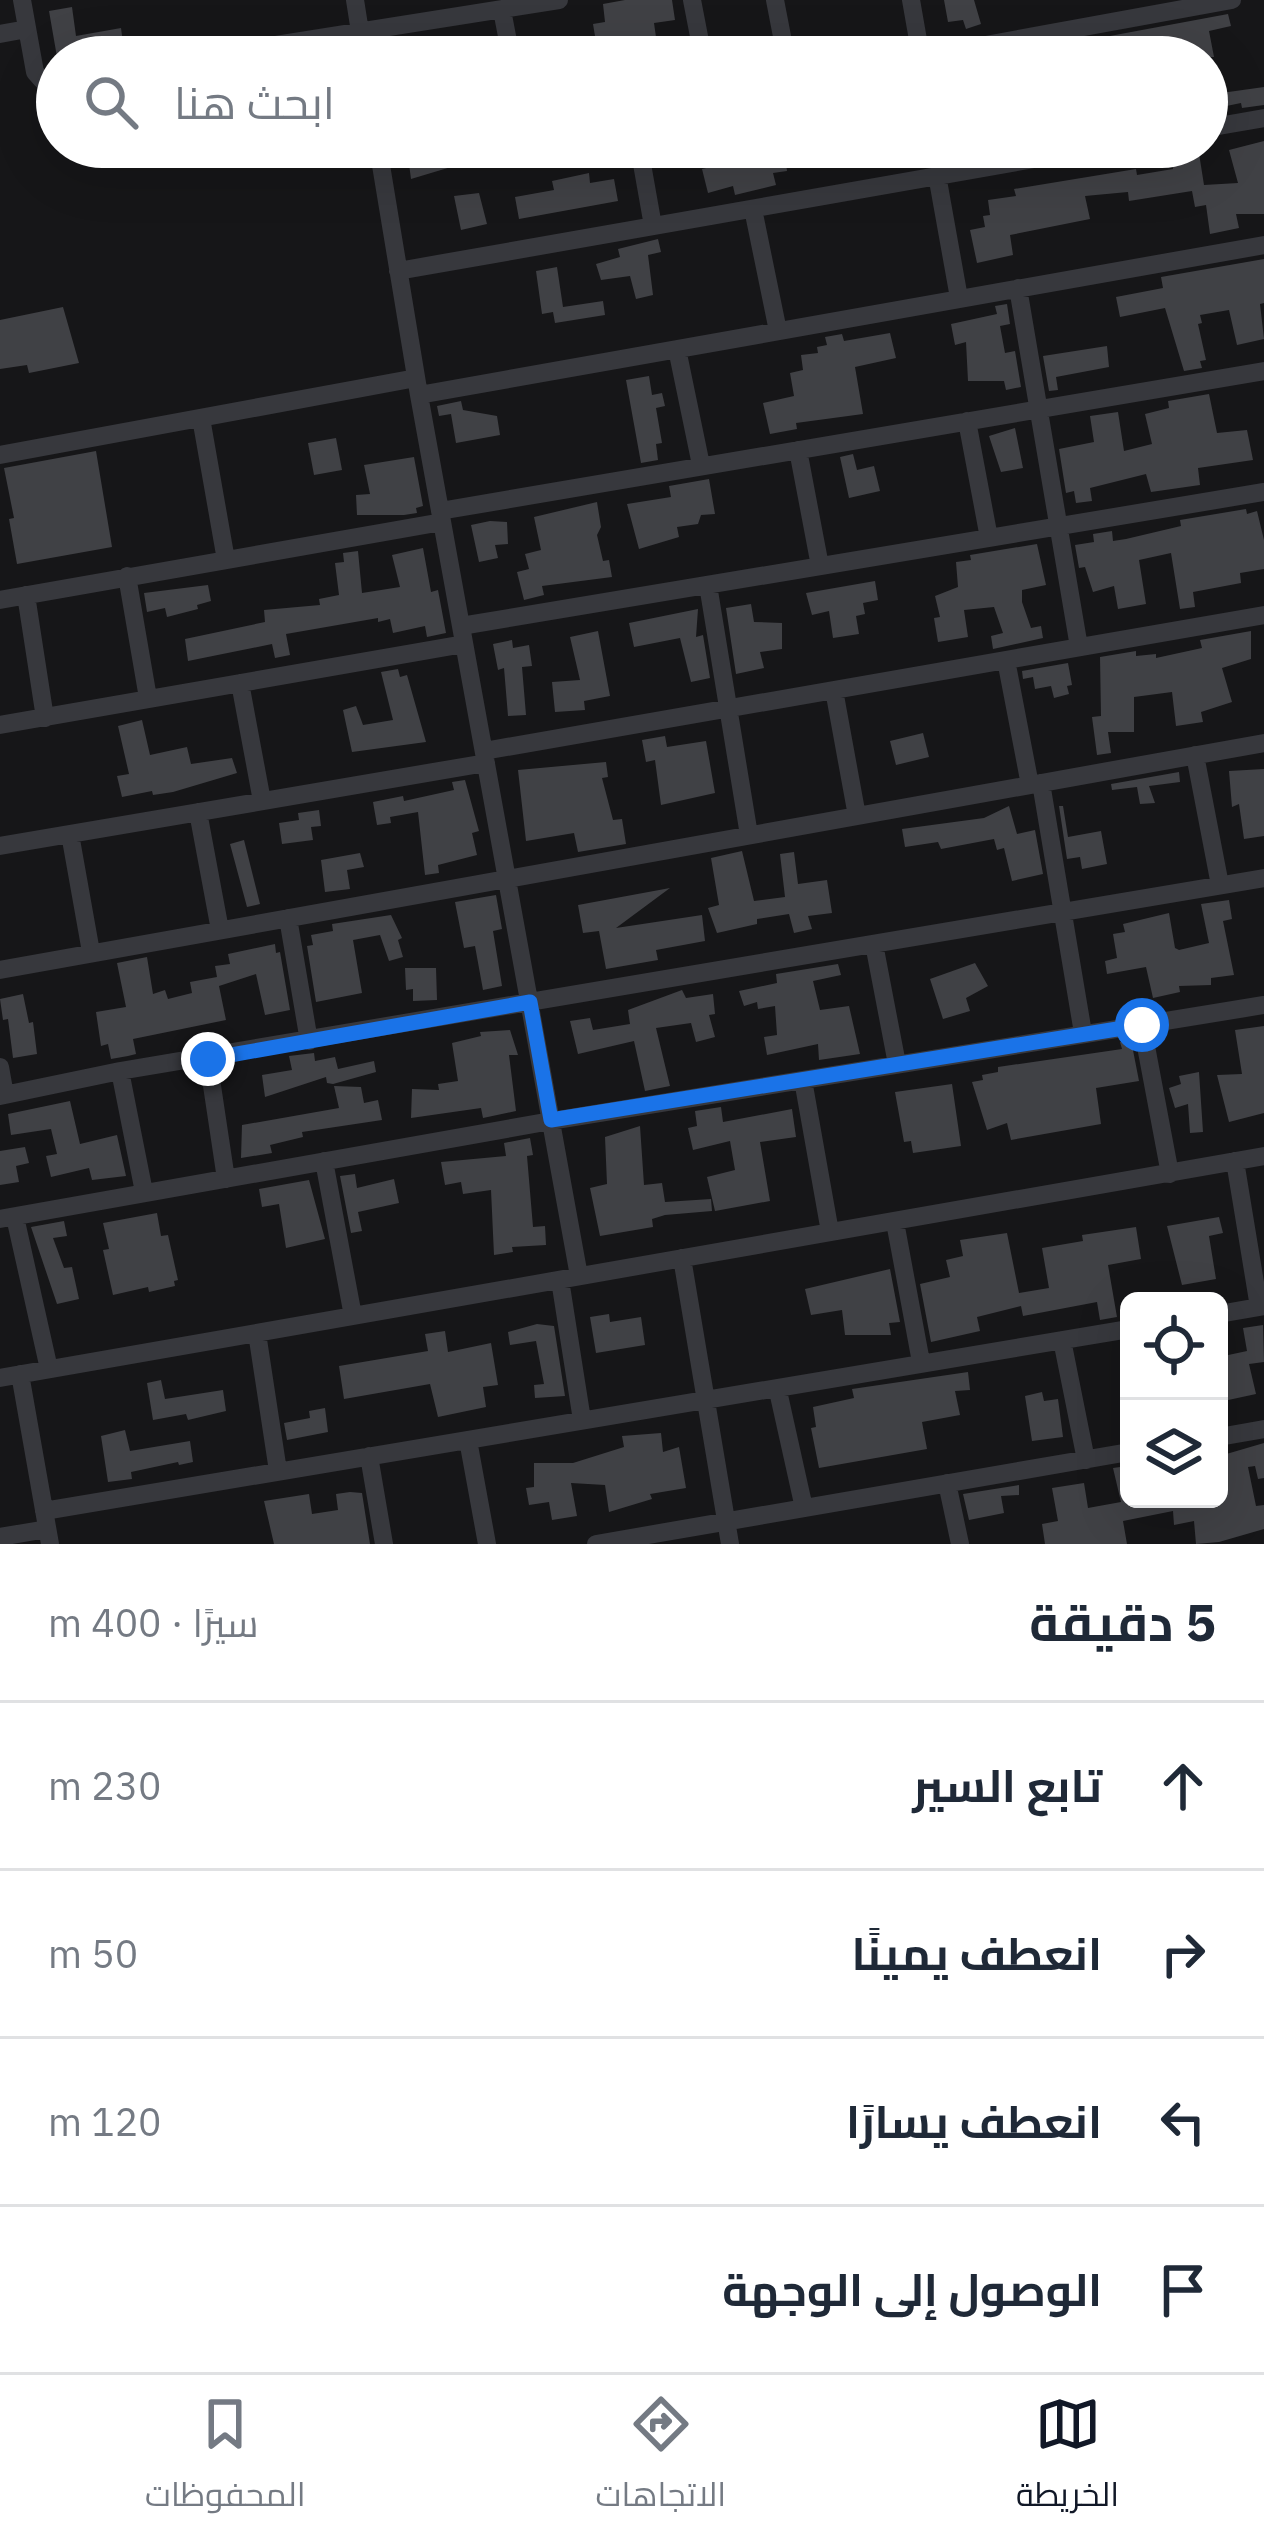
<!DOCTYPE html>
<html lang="ar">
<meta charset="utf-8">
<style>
body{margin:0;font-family:"IBM Plex Sans",Cairo,sans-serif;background:#f2f2f3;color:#1f2937;direction:rtl}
.controls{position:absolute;right:36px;bottom:36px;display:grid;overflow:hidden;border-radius:18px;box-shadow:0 12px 48px #0002}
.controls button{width:108px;height:108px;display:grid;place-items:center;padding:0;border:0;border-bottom:3px solid #e0e1e3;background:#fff;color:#1f2937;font:60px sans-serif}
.stop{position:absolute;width:36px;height:36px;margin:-27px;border:9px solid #1a73e8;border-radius:50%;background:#fff}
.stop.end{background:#1a73e8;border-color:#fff;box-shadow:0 3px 12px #0008}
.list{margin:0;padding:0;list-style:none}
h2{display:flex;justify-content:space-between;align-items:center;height:156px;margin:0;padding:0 48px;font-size:51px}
h2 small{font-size:39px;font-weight:400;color:#747a83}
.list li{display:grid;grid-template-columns:78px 1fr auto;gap:36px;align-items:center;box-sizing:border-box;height:168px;padding:0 48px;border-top:3px solid #e0e1e3}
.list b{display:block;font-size:45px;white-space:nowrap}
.list em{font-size:39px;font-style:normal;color:#747a83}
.icon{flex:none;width:66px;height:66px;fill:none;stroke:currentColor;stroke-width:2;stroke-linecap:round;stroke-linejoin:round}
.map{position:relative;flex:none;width:1264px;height:1544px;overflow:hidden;direction:ltr}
.search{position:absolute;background:#fff;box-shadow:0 12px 48px #0002;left:36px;right:36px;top:36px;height:132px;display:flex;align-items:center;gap:30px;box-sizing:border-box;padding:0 42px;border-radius:66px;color:#747a83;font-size:45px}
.sheet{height:828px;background:#fff}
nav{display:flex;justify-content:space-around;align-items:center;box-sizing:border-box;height:168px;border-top:3px solid #e0e1e3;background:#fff;font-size:33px;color:#747a83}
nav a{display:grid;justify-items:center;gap:6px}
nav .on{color:#111827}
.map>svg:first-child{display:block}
</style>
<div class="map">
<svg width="1264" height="1544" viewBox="0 0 1264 1544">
<rect width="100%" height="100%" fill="#161618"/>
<path fill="#404145" d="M 625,0 L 672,0 L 675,20 L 654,23 L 656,37 L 597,48 L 593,24 L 605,22 L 603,4 Z
M 944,0 L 974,0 L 981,24 L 966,29 L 963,20 L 948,22 Z
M 72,7 L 76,36 L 121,28 L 123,43 L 79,51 L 80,57 L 57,57 L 49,11 Z
M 1228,14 L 1231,26 L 1209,31 L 1214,57 L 1200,57 L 1200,54 L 1104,57 L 1099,38 Z
M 1264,87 L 1264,105 L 1242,108 L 1241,103 L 1207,110 L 1207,95 Z
M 1264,141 L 1264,214 L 1236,214 L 1239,228 L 1210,234 L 1206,205 L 1195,207 L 1192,191 L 1129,201 L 1128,192 L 1085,196 L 1090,219 L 1010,235 L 1013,255 L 977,263 L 970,230 L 985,227 L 983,216 L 990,215 L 988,200 L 1016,196 L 1014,189 L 1136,169 L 1137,175 L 1173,169 L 1170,147 L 1198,147 L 1204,185 L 1238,183 L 1229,150 Z
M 457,147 L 461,164 L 411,179 L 409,164 L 436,158 L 441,149 Z
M 725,147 L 784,147 L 787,171 L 773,173 L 776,185 L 735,195 L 733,186 L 708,193 L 702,169 L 731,162 Z
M 589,173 L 590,183 L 614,179 L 618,201 L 519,219 L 515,197 L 554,190 L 552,181 Z
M 479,193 L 487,224 L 461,230 L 454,196 Z
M 658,239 L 661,252 L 648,255 L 653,295 L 636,299 L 630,276 L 601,280 L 596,264 L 620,257 L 618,249 Z
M 1264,259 L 1264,303 L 1260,304 L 1264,339 L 1237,345 L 1229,310 L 1200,315 L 1202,323 L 1198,324 L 1206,360 L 1200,361 L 1202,368 L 1184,371 L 1165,308 L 1120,317 L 1116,297 L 1163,288 L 1161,277 Z
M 557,267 L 563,307 L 603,301 L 605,315 L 555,323 L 553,312 L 542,314 L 536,271 Z
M 1007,304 L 1010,324 L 1000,326 L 1005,353 L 1015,351 L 1021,387 L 1006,390 L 1004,381 L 968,381 L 966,342 L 955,345 L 951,324 L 997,314 L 995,306 Z
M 63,307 L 79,363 L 29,373 L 27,365 L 0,369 L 0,320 Z
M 890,333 L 896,358 L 855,367 L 863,414 L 796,423 L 797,429 L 770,434 L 763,403 L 794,396 L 790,373 L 803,370 L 801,355 L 818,353 L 817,347 L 827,345 L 825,337 L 842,334 L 844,341 Z
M 1107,346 L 1109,367 L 1056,377 L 1058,390 L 1049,391 L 1043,356 Z
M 649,376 L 652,395 L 662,393 L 665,406 L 656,408 L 662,443 L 656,444 L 658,460 L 641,463 L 626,380 Z
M 1209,394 L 1217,433 L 1247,430 L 1253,460 L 1198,468 L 1200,485 L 1151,492 L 1146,474 L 1090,488 L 1092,501 L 1076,503 L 1074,491 L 1066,493 L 1059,449 L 1094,442 L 1090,416 L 1118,412 L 1124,451 L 1152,444 L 1145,414 L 1169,408 L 1168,401 Z
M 461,401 L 463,410 L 497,416 L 500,435 L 456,443 L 451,414 L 439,416 L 437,406 Z
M 1015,428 L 1023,468 L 1001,472 L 989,436 Z
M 336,438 L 342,470 L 314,475 L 308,443 Z
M 96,451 L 112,547 L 17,564 L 9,519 L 14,518 L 4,468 Z
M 853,454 L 857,470 L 874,466 L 880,491 L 849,498 L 840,457 Z
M 414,457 L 423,506 L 416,508 L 417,513 L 404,515 L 357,515 L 356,495 L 370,494 L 364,465 Z
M 709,479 L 715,514 L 701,515 L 698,524 L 677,527 L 679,537 L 639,549 L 627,504 L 671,497 L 669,486 Z
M 597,502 L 601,527 L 597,535 L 603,561 L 609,560 L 612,577 L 542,586 L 544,595 L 524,600 L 517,572 L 529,569 L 525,554 L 541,550 L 534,517 Z
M 1246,509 L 1247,514 L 1257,511 L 1264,540 L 1264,569 L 1240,573 L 1241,583 L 1193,592 L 1195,607 L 1180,609 L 1171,553 L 1139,560 L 1146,604 L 1118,609 L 1114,586 L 1093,592 L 1085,567 L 1079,568 L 1075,545 L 1094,542 L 1093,534 L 1112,531 L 1113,541 L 1126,539 L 1181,526 L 1180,520 Z
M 490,521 L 507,522 L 508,544 L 495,545 L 498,558 L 479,562 L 471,525 Z
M 1037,544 L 1046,585 L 1022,590 L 1022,602 L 1031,628 L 1041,626 L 1043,638 L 993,649 L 991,636 L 1003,633 L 994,607 L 964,610 L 968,637 L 938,642 L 934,618 L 940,617 L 935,596 L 958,587 L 956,562 L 971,560 L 970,555 Z
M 423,548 L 431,592 L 438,590 L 446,633 L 427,637 L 425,626 L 393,633 L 390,619 L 378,622 L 378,618 L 286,634 L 290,655 L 275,658 L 272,644 L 188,661 L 185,639 L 265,622 L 264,610 L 320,605 L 319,599 L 339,595 L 335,563 L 344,562 L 343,553 L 358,551 L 362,593 L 400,587 L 392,555 Z
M 875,581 L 878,600 L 863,603 L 865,614 L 856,616 L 859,634 L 833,638 L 829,611 L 812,615 L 806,593 Z
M 208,585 L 211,601 L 197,605 L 198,609 L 167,617 L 165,608 L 147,612 L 144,593 Z
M 751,604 L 754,622 L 782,623 L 782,649 L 760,652 L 764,668 L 736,674 L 726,608 Z
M 698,609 L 696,637 L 703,635 L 710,678 L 691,682 L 680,638 L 634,647 L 629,623 Z
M 598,631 L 610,696 L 584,701 L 585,710 L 555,712 L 552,682 L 580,680 L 570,637 Z
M 1251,631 L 1251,659 L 1222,668 L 1232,702 L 1201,712 L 1203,722 L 1176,726 L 1172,692 L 1134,697 L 1134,732 L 1108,732 L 1111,753 L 1097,755 L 1092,717 L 1101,716 L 1100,657 L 1136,651 L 1136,656 L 1156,654 L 1156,658 L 1202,648 L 1200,640 Z
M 512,640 L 513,648 L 529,645 L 532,666 L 522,667 L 526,715 L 508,716 L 504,668 L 498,670 L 493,644 Z
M 1068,663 L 1072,685 L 1067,686 L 1069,694 L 1054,698 L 1051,686 L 1035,689 L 1033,677 L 1023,679 L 1022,671 Z
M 398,669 L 400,677 L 407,675 L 426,742 L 352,752 L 343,710 L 356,706 L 363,725 L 393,720 L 381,672 Z
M 142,720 L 150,755 L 187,747 L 191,764 L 232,758 L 237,773 L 173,792 L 153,795 L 152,791 L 122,797 L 117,776 L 129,774 L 118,726 Z
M 923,733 L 929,757 L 896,765 L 890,741 Z
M 665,736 L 667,747 L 706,741 L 715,793 L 661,805 L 655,760 L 646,762 L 642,740 Z
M 606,762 L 608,777 L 602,778 L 613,820 L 622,819 L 626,844 L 578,852 L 574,833 L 526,841 L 518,770 Z
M 1264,769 L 1264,836 L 1244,839 L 1239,804 L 1232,807 L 1229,771 Z
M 1179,772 L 1180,782 L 1149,786 L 1155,803 L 1140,804 L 1137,787 L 1112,790 L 1111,784 Z
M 465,780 L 479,831 L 472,833 L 477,855 L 438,865 L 439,873 L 425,875 L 418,812 L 390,817 L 391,823 L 377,825 L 373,802 L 403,796 L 404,801 L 454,790 L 452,782 Z
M 1009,806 L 1017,834 L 1035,830 L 1043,874 L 1012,881 L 1004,848 L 997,850 L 994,839 L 941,849 L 938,842 L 905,847 L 902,829 L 984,818 Z
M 1059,806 L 1063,806 L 1068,837 L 1101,831 L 1107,864 L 1082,869 L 1080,857 L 1067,859 Z
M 319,810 L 321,826 L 311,827 L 313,840 L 282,844 L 279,823 L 299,820 L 298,813 Z
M 244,840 L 260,904 L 247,907 L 230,844 Z
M 742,851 L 754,901 L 785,897 L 780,854 L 794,852 L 798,884 L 827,880 L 832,913 L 808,916 L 812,929 L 794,933 L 789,914 L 757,919 L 757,924 L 717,933 L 708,908 L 719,905 L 711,858 Z
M 360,853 L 364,867 L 347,870 L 350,889 L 325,892 L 321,860 Z
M 670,888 L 616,928 L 702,915 L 705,941 L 656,950 L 658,960 L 606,969 L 599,931 L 583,933 L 578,905 Z
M 496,895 L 502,929 L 493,931 L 502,986 L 483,990 L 475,946 L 464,948 L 455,902 Z
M 1229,900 L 1232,919 L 1223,921 L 1234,975 L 1211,978 L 1211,985 L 1179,986 L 1180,992 L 1153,998 L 1146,967 L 1107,974 L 1105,961 L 1117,958 L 1113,934 L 1125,932 L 1123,924 L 1169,913 L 1175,948 L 1179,950 L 1209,943 L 1201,904 Z
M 391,915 L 402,938 L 398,940 L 403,957 L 389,961 L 380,935 L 353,940 L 362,993 L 316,1002 L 307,946 L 313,945 L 311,935 L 333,931 L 332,924 Z
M 275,944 L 276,953 L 280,952 L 290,1010 L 265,1015 L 256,974 L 219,986 L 226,1020 L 133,1039 L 136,1054 L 128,1056 L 111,1059 L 108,1044 L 101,1046 L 96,1012 L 126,1007 L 117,963 L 147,957 L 153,994 L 165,990 L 168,999 L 192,993 L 190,982 L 217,977 L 215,966 L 230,964 L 228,954 Z
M 975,963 L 988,986 L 966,998 L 970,1011 L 943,1019 L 930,979 Z
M 838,964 L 841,975 L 813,981 L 820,1010 L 849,1006 L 860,1054 L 819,1060 L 818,1044 L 767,1055 L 764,1037 L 777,1035 L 775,1006 L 758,1009 L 757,1002 L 744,1006 L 739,991 L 777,983 L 776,974 Z
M 405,968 L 436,968 L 437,1000 L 413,1001 L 413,989 L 406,990 Z
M 682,990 L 686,998 L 713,994 L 715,1014 L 709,1015 L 715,1037 L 696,1042 L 691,1023 L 656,1028 L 670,1086 L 645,1091 L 634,1041 L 578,1054 L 570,1021 L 590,1018 L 593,1030 L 630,1024 L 628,1010 Z
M 23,994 L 29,1023 L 33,1022 L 37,1054 L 13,1058 L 8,1019 L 3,1020 L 0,999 Z
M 1264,1026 L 1264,1113 L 1229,1122 L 1217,1075 L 1242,1074 L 1235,1030 Z
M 510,1030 L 518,1055 L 509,1055 L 516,1111 L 483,1118 L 481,1108 L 411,1118 L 412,1089 L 439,1090 L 438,1084 L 458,1081 L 452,1043 L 481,1036 L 480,1032 Z
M 1131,1040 L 1139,1081 L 1096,1088 L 1101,1124 L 1011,1140 L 1007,1123 L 987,1130 L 972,1082 L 983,1080 L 982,1075 L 998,1072 L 998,1067 L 1122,1049 L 1120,1042 Z
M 314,1053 L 315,1061 L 335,1057 L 338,1069 L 374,1061 L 376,1072 L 333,1084 L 327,1083 L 326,1077 L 265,1097 L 262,1075 L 292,1070 L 289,1056 Z
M 1199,1072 L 1203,1132 L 1190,1133 L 1188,1104 L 1175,1108 L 1169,1088 L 1181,1084 L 1179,1076 Z
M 952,1084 L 961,1146 L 913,1153 L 911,1141 L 904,1142 L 895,1092 Z
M 334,1086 L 361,1087 L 364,1103 L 378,1100 L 382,1120 L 302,1132 L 303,1137 L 270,1145 L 272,1153 L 241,1158 L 242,1125 L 339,1108 Z
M 70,1101 L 80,1144 L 117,1135 L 126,1176 L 92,1180 L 89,1168 L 51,1177 L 46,1156 L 57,1154 L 51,1129 L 11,1135 L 8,1114 Z
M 721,1107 L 723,1122 L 792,1109 L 796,1137 L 760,1142 L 770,1201 L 715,1211 L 707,1177 L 735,1170 L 730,1141 L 693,1150 L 688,1128 L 697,1126 L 695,1111 Z
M 640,1126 L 644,1185 L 662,1183 L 665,1202 L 711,1199 L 712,1211 L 665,1215 L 652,1219 L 653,1227 L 600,1236 L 590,1188 L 607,1184 L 605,1137 Z
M 530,1138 L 533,1155 L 527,1156 L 533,1227 L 545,1226 L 546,1245 L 512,1247 L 513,1252 L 494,1255 L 491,1190 L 463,1194 L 461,1182 L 445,1185 L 441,1162 L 506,1156 L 504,1143 Z
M 25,1147 L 29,1163 L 16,1166 L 19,1182 L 0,1185 L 0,1151 Z
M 355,1174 L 357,1188 L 394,1179 L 399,1203 L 358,1212 L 362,1231 L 351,1233 L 340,1176 Z
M 309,1180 L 325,1239 L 286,1248 L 279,1204 L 262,1207 L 259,1189 Z
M 157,1213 L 161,1236 L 168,1235 L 178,1280 L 174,1281 L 175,1286 L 149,1292 L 148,1287 L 113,1295 L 103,1250 L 109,1249 L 103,1223 Z
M 1219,1217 L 1223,1233 L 1209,1236 L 1216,1279 L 1182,1285 L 1167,1226 Z
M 64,1221 L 67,1236 L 53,1238 L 64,1268 L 72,1267 L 79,1299 L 57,1304 L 31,1227 Z
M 1136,1227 L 1141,1259 L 1108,1265 L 1117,1317 L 1100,1320 L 1097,1302 L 1023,1316 L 1021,1306 L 977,1317 L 980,1331 L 931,1342 L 920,1284 L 950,1277 L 946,1260 L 963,1256 L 960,1240 L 1007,1233 L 1019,1293 L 1049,1288 L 1042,1248 L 1083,1241 L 1082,1235 Z
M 890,1269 L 900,1322 L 889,1323 L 891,1335 L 845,1335 L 842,1310 L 811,1315 L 805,1289 Z
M 609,1314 L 610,1322 L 641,1317 L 645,1345 L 596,1353 L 590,1317 Z
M 537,1324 L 554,1326 L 565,1396 L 535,1398 L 534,1385 L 544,1384 L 536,1341 L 510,1345 L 508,1332 Z
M 1263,1325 L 1264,1362 L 1249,1364 L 1256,1394 L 1219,1402 L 1219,1357 L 1247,1351 L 1243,1328 Z
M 445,1331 L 448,1352 L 491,1343 L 498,1385 L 483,1387 L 486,1407 L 438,1417 L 430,1384 L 344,1399 L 339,1366 L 428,1351 L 425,1334 Z
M 968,1372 L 970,1390 L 955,1391 L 960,1415 L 922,1422 L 927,1449 L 819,1468 L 811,1428 L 816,1427 L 813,1407 L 854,1398 L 852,1389 Z
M 161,1380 L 165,1399 L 223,1390 L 226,1411 L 188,1420 L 186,1414 L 153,1420 L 147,1383 Z
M 1042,1392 L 1044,1401 L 1058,1399 L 1063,1437 L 1032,1441 L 1025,1396 Z
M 325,1408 L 328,1432 L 287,1440 L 284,1423 L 310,1418 L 309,1411 Z
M 125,1430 L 130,1451 L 190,1441 L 193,1462 L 179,1465 L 178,1462 L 131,1472 L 132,1479 L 108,1482 L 101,1436 Z
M 661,1433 L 663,1452 L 679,1447 L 686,1488 L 650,1494 L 652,1499 L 609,1512 L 605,1485 L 571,1483 L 577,1516 L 552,1520 L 549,1502 L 529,1505 L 526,1488 L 534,1487 L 534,1463 L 573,1463 L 624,1447 L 622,1436 Z
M 1264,1443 L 1264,1478 L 1258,1479 L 1255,1466 L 1248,1467 L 1256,1506 L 1264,1505 L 1264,1529 L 1219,1542 L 1196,1544 L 1194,1521 L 1174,1525 L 1173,1511 L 1123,1521 L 1127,1544 L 1045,1544 L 1042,1524 L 1058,1521 L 1052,1488 L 1084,1483 L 1088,1508 L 1121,1502 L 1113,1468 L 1127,1466 L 1129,1499 L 1222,1499 L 1219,1467 L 1227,1466 L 1223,1455 Z
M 1019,1485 L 1019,1495 L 1001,1496 L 1004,1513 L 969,1520 L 963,1494 Z
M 350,1492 L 362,1493 L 370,1544 L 274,1544 L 264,1501 L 309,1494 L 312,1514 L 338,1510 L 336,1494 Z"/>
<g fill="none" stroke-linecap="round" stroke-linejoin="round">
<path stroke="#37383d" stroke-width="18" d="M 22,0 L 35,72 L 42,80 L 57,78
M 355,0 L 364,57
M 692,0 L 703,57
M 775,0 L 786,57
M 911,0 L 921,57
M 502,10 L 511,57
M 0,34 L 27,29
M 200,57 L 559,0
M 920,57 L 1232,0
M 1207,128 L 1264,118
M 378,147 L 419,395 L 579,1276
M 639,147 L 653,226
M 380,156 L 428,147
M 937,175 L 959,298
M 753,209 L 778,331
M 398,271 L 1102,147
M 1018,288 L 1079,647
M 677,349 L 701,465
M 419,395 L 1264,245
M 201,418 L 226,560
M 967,421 L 989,538
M 798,450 L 820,566
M 0,455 L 416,378
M 440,511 L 1264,371
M 127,576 L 148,698
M 708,585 L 749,835
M 26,595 L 45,718
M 0,600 L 442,522
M 461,626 L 1264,492
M 1006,660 L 1030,785
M 240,683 L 262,801
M 834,690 L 857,816
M 0,725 L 464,644
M 484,751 L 1264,615
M 1195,755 L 1220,885
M 1041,783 L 1083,1033
M 198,812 L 220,930
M 70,834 L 91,952
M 0,846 L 486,763
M 288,918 L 309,1041
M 874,944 L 897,1064
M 0,970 L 1264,743
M 1142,1025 L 1170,1174
M 208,1059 L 226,1179
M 0,1067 L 5,1095
M 120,1071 L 144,1192
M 803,1080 L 830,1232
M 0,1096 L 120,1071 L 1264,878
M 324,1161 L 353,1316
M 1235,1161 L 1259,1307
M 15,1217 L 49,1369
M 0,1219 L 551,1121 L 1264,1005
M 895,1222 L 921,1362
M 682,1258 L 730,1544
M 560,1280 L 582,1420
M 1219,1314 L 1264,1306
M 257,1333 L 278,1471
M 1062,1340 L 1086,1460
M 20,1374 L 50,1544
M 0,1378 L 1264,1156
M 778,1391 L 804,1508
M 1219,1437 L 1264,1429
M 468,1440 L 487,1544
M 369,1456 L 384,1544
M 947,1483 L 960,1544
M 44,1511 L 1129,1329
M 0,1537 L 47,1529
M 596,1544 L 1129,1452"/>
</g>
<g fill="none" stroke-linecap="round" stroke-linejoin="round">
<path stroke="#1a73e8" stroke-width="15" d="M 208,1059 L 530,1002 L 551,1120 L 1142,1025"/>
</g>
</svg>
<div class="controls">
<button><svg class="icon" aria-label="locate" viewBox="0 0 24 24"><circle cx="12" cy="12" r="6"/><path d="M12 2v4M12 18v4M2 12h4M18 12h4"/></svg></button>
<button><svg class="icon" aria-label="layers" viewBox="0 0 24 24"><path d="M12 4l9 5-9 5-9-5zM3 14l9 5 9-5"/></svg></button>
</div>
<div class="stop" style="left:1142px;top:1025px"></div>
<div class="stop end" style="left:208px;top:1059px"></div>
<div class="search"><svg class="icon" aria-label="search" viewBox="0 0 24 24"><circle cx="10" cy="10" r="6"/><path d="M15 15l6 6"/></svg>ابحث هنا</div>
</div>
<section class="sheet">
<h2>5 دقيقة<small>سيرًا · 400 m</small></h2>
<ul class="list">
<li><svg class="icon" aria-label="ahead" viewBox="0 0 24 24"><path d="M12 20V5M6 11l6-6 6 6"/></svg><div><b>تابع السير</b></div><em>230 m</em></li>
<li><svg class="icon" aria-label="right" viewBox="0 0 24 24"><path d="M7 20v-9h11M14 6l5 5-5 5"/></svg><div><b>انعطف يمينًا</b></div><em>50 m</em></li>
<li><svg class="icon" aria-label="left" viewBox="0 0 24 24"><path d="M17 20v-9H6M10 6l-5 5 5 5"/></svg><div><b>انعطف يسارًا</b></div><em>120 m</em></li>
<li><svg class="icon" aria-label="arrive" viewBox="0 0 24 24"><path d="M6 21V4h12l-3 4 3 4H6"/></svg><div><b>الوصول إلى الوجهة</b></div></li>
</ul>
</section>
<nav>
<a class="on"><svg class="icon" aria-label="map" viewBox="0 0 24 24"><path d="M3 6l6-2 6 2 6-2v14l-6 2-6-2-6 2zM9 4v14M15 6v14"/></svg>الخريطة</a>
<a><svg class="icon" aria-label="directions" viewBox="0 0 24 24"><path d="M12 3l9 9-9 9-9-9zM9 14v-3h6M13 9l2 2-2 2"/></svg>الاتجاهات</a>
<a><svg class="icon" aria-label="saved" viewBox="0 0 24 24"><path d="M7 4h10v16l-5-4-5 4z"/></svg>المحفوظات</a>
</nav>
